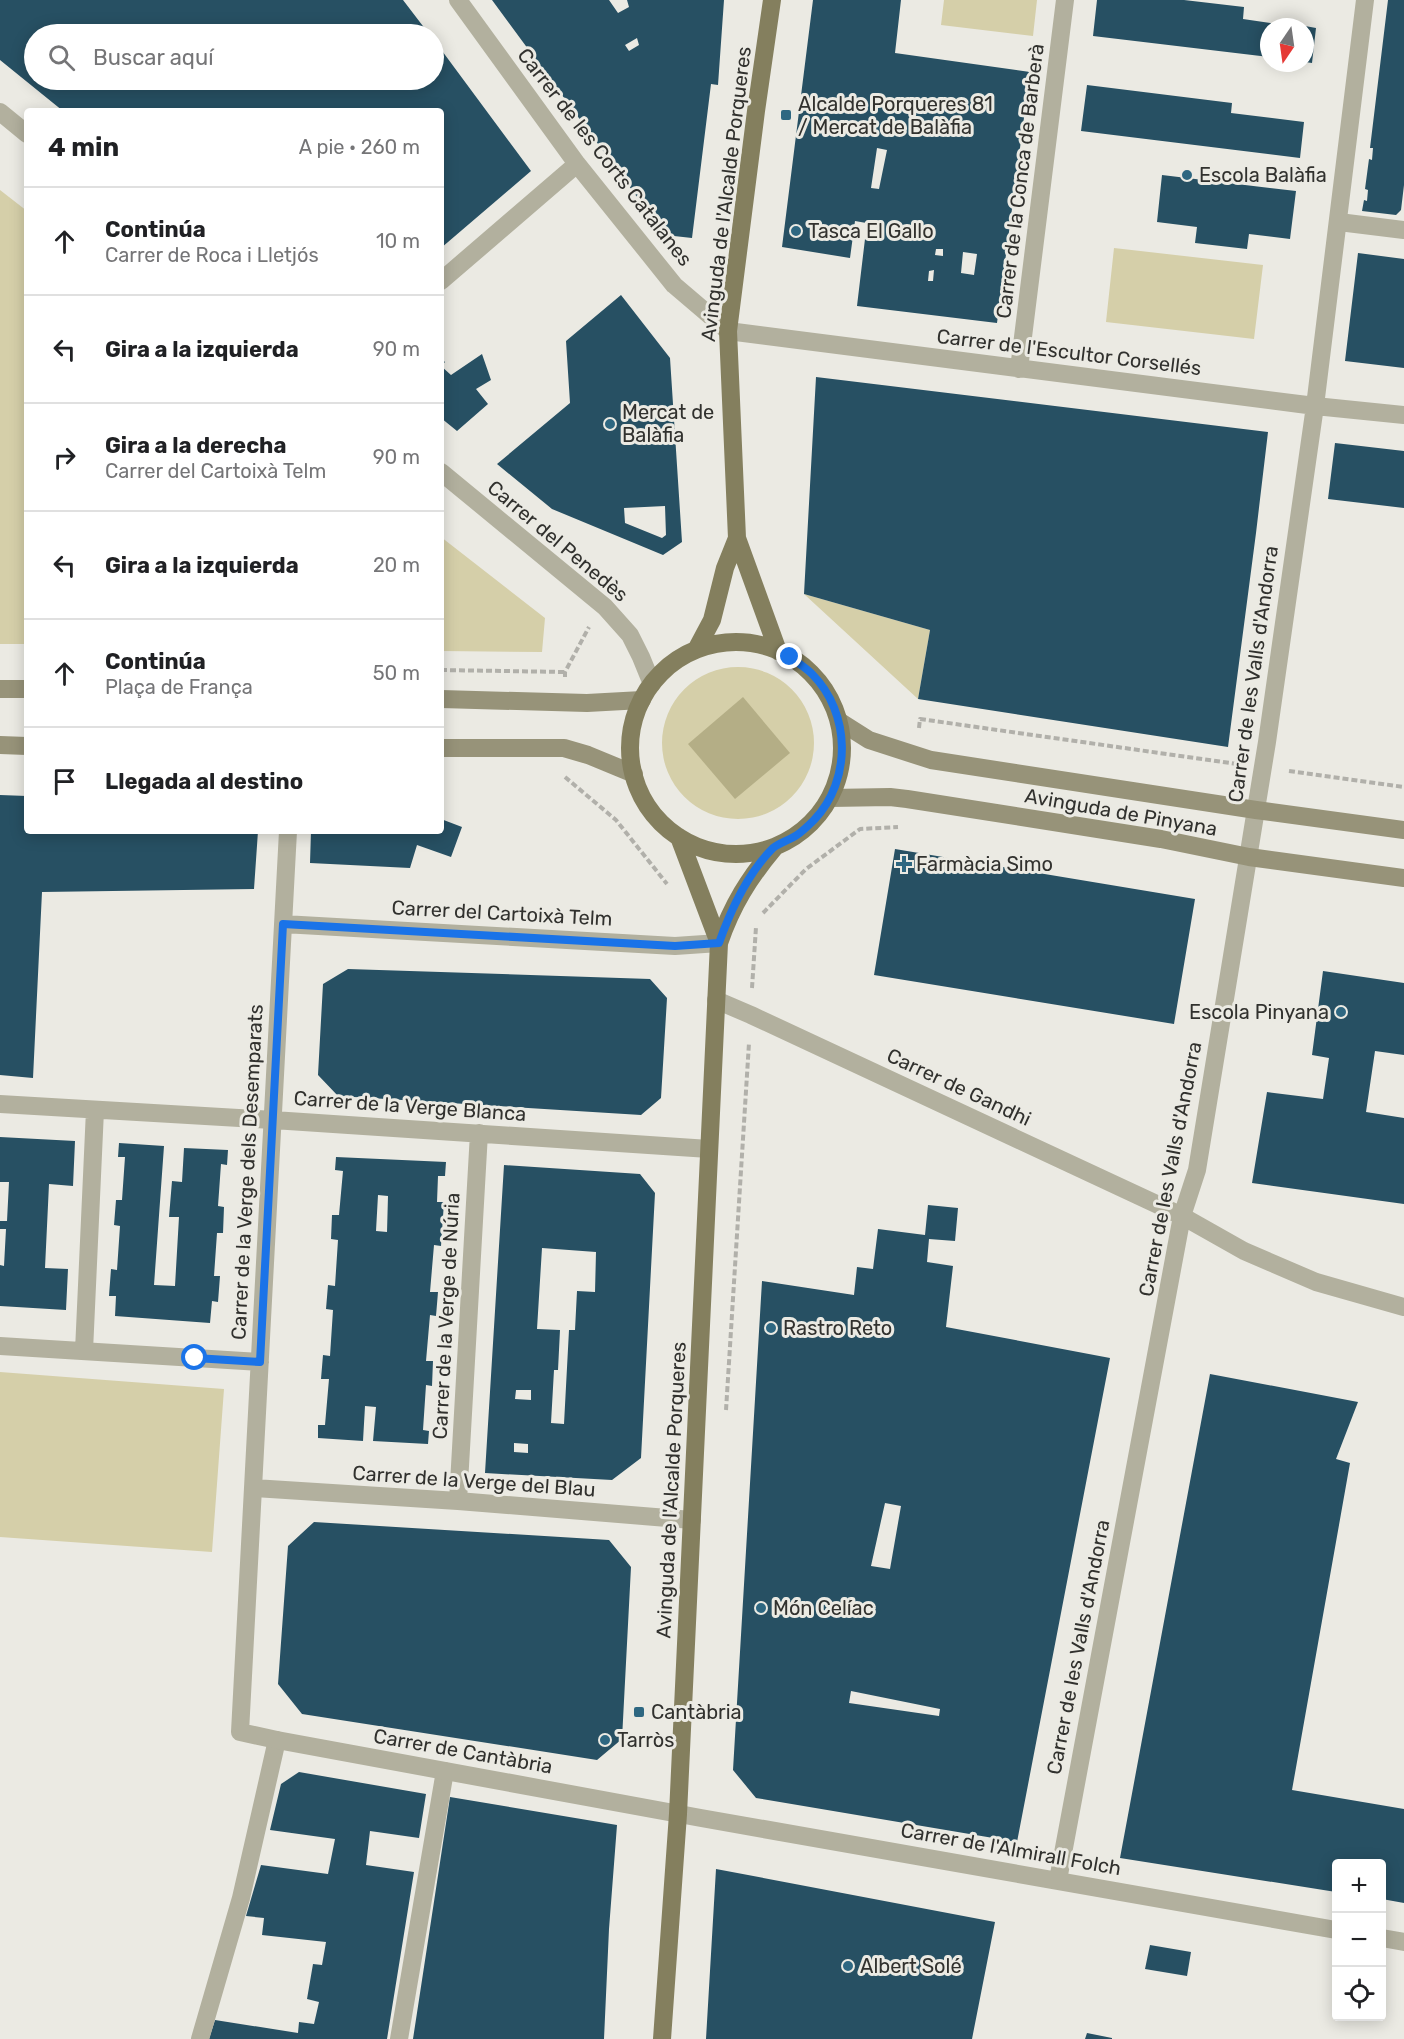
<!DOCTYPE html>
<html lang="es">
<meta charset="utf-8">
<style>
body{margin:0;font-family:Rubik,sans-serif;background:#f2f2f2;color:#202124}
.controls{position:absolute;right:18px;bottom:18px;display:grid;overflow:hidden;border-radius:6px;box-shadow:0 3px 15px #0003}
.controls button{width:54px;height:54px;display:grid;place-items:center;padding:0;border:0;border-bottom:2px solid #e0e0e0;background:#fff;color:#202124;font:30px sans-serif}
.compass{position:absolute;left:1260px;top:18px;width:54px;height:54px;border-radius:50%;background:#fff;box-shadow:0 3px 15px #0003;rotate:193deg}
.stop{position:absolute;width:18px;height:18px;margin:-14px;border:4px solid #1a73e8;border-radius:50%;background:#fff}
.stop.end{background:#1a73e8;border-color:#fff;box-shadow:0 2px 6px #0008}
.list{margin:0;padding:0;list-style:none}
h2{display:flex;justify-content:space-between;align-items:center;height:78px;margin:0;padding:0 24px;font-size:26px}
h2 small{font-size:20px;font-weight:400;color:#757577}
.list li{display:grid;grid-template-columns:39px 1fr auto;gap:18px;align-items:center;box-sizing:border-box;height:108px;padding:0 24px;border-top:2px solid #e0e0e0}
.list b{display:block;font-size:22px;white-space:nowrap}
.list p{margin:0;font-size:20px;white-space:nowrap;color:#757577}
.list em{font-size:20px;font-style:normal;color:#757577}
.icon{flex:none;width:33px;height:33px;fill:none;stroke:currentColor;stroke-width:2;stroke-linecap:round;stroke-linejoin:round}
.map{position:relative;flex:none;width:1404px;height:2039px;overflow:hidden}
.search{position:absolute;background:#fff;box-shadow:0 3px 15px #0003;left:24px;top:24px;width:420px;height:66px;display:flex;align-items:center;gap:15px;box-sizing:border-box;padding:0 21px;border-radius:33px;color:#757577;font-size:22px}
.panel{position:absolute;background:#fff;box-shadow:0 3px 15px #0003;left:24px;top:108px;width:420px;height:726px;border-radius:6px}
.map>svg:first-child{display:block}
</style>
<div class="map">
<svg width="1404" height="2039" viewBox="0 0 1404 2039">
<rect width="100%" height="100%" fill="#ebeae3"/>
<path fill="#d5cfa9" d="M 944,0 L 1037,0 L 1033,36 L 941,25 Z
M 0,190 L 27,211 L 27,644 L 0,644 Z
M 1114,248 L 1263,265 L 1254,339 L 1106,322 Z
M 441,537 L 545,618 L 542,652 L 441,651 Z
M 804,594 L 930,630 L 918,699 Z
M662 743a76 76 0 1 1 152 0a76 76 0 1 1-152 0Z
M 0,1372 L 224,1389 L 212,1552 L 0,1537 Z"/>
<path fill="#b4ae86" d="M 743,697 L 790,753 L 735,799 L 688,744 Z"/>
<path fill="#275063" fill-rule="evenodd" d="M 0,0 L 403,0 L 429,34 L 34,34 L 34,80 L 288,80 L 301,90 L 313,80 L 320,89 L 328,82 L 327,80 L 434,80 L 434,40 L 531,171 L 441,248 L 441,111 L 63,111 L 0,60 Z
M 492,0 L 609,0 L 618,13 L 629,7 L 627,0 L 724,0 L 718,85 L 711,84 L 692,238 L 665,235 ZM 637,38 L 639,45 L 629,51 L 625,45 Z
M 813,0 L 901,0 L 895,53 L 1030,72 L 997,323 L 857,306 L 865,239 L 869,239 L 872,224 L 855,221 L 850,258 L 782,247 ZM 877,148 L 887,150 L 879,189 L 871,188 ZM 936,249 L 943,249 L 943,256 L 935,255 ZM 963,252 L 977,254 L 974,275 L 961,273 ZM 934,270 L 933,281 L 928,281 L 929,271 Z
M 1097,0 L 1184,0 L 1244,7 L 1243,19 L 1298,27 L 1269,27 L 1269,57 L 1093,36 Z
M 1388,0 L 1404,0 L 1404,185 L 1401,210 L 1396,215 L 1362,211 L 1364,200 L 1367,201 L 1368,190 L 1365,189 L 1369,159 L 1372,160 L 1373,148 L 1370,148 Z
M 1305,26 L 1316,28 L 1312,63 L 1305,62 Z
M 1087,85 L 1232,103 L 1231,113 L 1304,122 L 1300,158 L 1081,131 Z
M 1162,175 L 1296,191 L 1290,239 L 1249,234 L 1247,249 L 1195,243 L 1197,227 L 1157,222 Z
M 1358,253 L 1404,259 L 1404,368 L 1345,361 Z
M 621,295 L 670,358 L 682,542 L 663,555 L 552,509 L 497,464 L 570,403 L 566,341 ZM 665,506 L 666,535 L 662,538 L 625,523 L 624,508 Z
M 482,354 L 491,380 L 476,389 L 488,404 L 457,431 L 441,418 L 441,359 L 445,362 L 441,366 L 451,375 Z
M 816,377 L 1268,432 L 1256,533 L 1228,747 L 918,699 L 930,630 L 804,594 Z
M 1335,443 L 1404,451 L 1404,508 L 1328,499 Z
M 0,795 L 27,796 L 27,831 L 258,831 L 254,889 L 42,892 L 33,1078 L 0,1075 Z
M 441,819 L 462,827 L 451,857 L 417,845 L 410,868 L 310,863 L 311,831 L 441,831 Z
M 895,849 L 1195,899 L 1174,1024 L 874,975 Z
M 348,969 L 650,979 L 667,998 L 661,1098 L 641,1115 L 338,1096 L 318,1075 L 323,984 Z
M 1323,971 L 1404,983 L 1404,1055 L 1375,1051 L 1366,1112 L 1404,1118 L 1404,1204 L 1252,1183 L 1267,1092 L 1323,1099 L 1329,1058 L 1312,1055 Z
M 0,1137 L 75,1141 L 73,1186 L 49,1184 L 45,1268 L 68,1269 L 66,1310 L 0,1306 L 0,1265 L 4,1266 L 6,1229 L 0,1229 L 0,1221 L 7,1221 L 9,1182 L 0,1182 Z
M 119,1143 L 164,1146 L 154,1285 L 175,1286 L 179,1217 L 169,1217 L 172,1181 L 182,1182 L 184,1148 L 228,1150 L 227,1165 L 221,1164 L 218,1206 L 224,1207 L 223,1233 L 217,1233 L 214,1276 L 220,1276 L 218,1302 L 212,1301 L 210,1323 L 115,1316 L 116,1296 L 109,1296 L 111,1269 L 117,1270 L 120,1226 L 114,1225 L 116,1200 L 122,1200 L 125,1157 L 118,1157 Z
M 336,1157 L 446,1162 L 445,1176 L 438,1176 L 437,1202 L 444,1202 L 441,1246 L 434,1245 L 430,1292 L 438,1292 L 436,1316 L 430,1315 L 426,1361 L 433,1361 L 432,1386 L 426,1385 L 423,1430 L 429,1431 L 428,1444 L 373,1441 L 376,1407 L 365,1406 L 363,1441 L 318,1438 L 318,1425 L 325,1425 L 329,1379 L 321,1379 L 323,1355 L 330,1356 L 333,1310 L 326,1309 L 328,1285 L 335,1286 L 338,1240 L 331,1239 L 332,1215 L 339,1215 L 343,1171 L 335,1170 ZM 378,1195 L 388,1196 L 387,1232 L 376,1231 Z
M 504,1165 L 640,1174 L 655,1193 L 641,1458 L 612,1480 L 485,1473 ZM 542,1248 L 596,1252 L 595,1292 L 577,1291 L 575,1330 L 569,1330 L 564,1424 L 551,1423 L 554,1370 L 558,1370 L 560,1330 L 537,1329 ZM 516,1390 L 531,1390 L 531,1400 L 515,1399 ZM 514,1443 L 528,1444 L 528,1453 L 514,1452 Z
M 928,1205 L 958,1208 L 955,1241 L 929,1239 L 927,1262 L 953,1266 L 946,1327 L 1110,1358 L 1017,1842 L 756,1798 L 733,1770 L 762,1281 L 854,1295 L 857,1267 L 873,1269 L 878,1229 L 925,1235 ZM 885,1503 L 901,1506 L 890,1569 L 871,1566 ZM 851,1691 L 940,1709 L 939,1716 L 849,1703 Z
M 1210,1374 L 1358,1402 L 1336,1459 L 1350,1463 L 1292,1790 L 1404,1809 L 1404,1903 L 1382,1899 L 1382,1863 L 1336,1863 L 1336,1892 L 1120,1858 Z
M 314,1522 L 609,1540 L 631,1567 L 622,1739 L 597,1760 L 302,1714 L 278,1684 L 288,1546 Z
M 299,1772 L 426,1794 L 419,1838 L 370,1831 L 366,1865 L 414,1872 L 387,2039 L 209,2039 L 215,2020 L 298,2033 L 299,2022 L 314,2024 L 319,2002 L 307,1999 L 313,1964 L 322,1965 L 326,1942 L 262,1935 L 264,1918 L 246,1916 L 261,1865 L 328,1874 L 335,1839 L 270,1830 L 281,1784 Z
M 450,1797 L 617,1825 L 609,1929 L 604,2039 L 413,2039 Z
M 716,1869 L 995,1922 L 972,2039 L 706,2039 Z
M 1150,1945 L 1191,1952 L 1187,1976 L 1145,1969 Z
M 1087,2033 L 1112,2038 L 1112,2039 L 1085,2039 Z"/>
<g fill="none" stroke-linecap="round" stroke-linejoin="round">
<path stroke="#b1b0aa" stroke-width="4" stroke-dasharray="6 3" stroke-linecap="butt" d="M 441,670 L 565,672
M 565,677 L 565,672 L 589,627
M 919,728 L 920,719 L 1237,764
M 1289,771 L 1404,787
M 565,777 L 616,820 L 667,884
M 763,913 L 806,869 L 860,829 L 898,827
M 752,988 L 756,927
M 726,1410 L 749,1043"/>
<path stroke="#b2b09e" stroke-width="18" d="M 200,2039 L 241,1898 L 277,1740
M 399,2039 L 445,1771"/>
<path stroke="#b2b09e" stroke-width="18" d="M 458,0 L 577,164 L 674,285 L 728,331 L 1315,406 L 1404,415
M 0,112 L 27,134
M 1339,222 L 1404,230
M 441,281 L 577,164
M 1019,369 L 1065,0
M 441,472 L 605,607 L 630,635 L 641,657 L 652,684
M 288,831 L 240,1732 L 277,1740 L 701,1818 L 1336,1930
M 283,924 L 675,946 L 719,943
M 716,1000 L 751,1015 L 1182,1216 L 1244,1251 L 1316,1282 L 1404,1307
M 0,1104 L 273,1120 L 709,1149
M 0,1346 L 260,1362
M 84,1351 L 95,1110
M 253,1488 L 458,1501 L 692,1520
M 458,1501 L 479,1133
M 1058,1880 L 1182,1216 L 1197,1170 L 1267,742 L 1315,406 L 1365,0
M 1382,1938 L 1404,1942"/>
<path stroke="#979379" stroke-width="18" d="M 0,689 L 27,689
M 441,699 L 587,703 L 642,700
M 839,721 L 869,740 L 931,760 L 1256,810 L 1404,830
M 0,745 L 27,746
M 441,748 L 564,748 L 588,755 L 634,774
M 830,798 L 890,797 L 907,799 L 1161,839 L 1249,857 L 1404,878"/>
<path stroke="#847f5e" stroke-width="18" d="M 772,0 L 756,111 L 728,331 L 737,538 L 778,651
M630 748a106 106 0 1 1 212 0a106 106 0 1 1-212 0Z
M 696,650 L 712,620 L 725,568 L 737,538
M 679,837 L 719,943
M 662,2039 L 678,1814 L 719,943 C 732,905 749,878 775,847"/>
</g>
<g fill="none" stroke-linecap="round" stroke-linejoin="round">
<path stroke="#1a73e8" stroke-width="8" d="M 195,1358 L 260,1362 L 283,924 L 675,946 L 719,943 C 731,909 747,874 773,848 C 780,842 790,840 797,835 C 803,831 809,825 814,820 C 852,780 851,713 812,674 C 806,668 798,663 790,657"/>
</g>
<g fill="#2e6781" stroke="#ebeae3" stroke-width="2">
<rect x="780" y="109" width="12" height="12" rx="3"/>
<circle cx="1187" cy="175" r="6"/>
<circle cx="796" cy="231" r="6"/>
<circle cx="610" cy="424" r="6"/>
<path d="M901 855h6v6h6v6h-6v6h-6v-6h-6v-6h6z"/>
<circle cx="1341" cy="1012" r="6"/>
<circle cx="771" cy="1328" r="6"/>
<circle cx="761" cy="1608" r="6"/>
<rect x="633" y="1706" width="12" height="12" rx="3"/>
<circle cx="605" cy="1740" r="6"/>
<circle cx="848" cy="1966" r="6"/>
</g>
<g text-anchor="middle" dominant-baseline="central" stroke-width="6" stroke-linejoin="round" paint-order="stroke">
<g font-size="20" fill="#31312e" stroke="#ebeae3" text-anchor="start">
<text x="798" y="104">Alcalde Porqueres 81<tspan x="798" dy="23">/ Mercat de Balàfia</tspan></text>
<text x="1199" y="175">Escola Balàfia</text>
<text x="808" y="231">Tasca El Gallo</text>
<text x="622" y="412">Mercat de<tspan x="622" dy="23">Balàfia</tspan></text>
<text x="916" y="864">Farmàcia Simo</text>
<text x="1329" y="1012" text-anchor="end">Escola Pinyana</text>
<text x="783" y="1328">Rastro Reto</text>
<text x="773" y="1608">Món Celíac</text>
<text x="651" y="1712">Cantàbria</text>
<text x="617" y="1740">Tarròs</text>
<text x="860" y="1966">Albert Solé</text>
</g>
<g font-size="20" fill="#31312e" stroke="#ebeae3">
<text transform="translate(605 157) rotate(52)">Carrer de les Corts Catalanes</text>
<text transform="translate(1020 181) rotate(-83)">Carrer de la Conca de Barberà</text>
<text transform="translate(726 194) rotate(-83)">Avinguda de l'Alcalde Porqueres</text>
<text transform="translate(1069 352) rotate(7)">Carrer de l'Escultor Corsellés</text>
<text transform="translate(558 541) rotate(40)">Carrer del Penedès</text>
<text transform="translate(1253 674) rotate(-82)">Carrer de les Valls d'Andorra</text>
<text transform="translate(1121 812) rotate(10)">Avinguda de Pinyana</text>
<text transform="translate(502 913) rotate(3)">Carrer del Cartoixà Telm</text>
<text transform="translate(959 1087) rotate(25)">Carrer de Gandhi</text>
<text transform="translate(410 1106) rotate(4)">Carrer de la Verge Blanca</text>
<text transform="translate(1170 1169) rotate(-79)">Carrer de les Valls d'Andorra</text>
<text transform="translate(247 1172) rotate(-87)">Carrer de la Verge dels Desemparats</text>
<text transform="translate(446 1316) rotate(-87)">Carrer de la Verge de Núria</text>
<text transform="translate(474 1481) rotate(4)">Carrer de la Verge del Blau</text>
<text transform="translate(671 1490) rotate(-87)">Avinguda de l'Alcalde Porqueres</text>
<text transform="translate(1078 1647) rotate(-79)">Carrer de les Valls d'Andorra</text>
<text transform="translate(463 1751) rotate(10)">Carrer de Cantàbria</text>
<text transform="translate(1011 1849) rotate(10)">Carrer de l'Almirall Folch</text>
</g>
</g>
</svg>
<div class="controls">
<button>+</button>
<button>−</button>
<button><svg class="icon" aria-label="locate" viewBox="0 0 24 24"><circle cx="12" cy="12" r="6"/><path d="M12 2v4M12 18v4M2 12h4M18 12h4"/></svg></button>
</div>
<svg class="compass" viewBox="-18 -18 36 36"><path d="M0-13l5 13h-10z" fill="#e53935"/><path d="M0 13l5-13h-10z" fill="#757577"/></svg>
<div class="stop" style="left:195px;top:1358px"></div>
<div class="stop end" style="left:790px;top:657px"></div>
<div class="search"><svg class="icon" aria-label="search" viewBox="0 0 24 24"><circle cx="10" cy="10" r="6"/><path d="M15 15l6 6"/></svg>Buscar aquí</div>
<section class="panel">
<h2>4 min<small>A pie · 260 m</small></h2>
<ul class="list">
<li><svg class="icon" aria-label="ahead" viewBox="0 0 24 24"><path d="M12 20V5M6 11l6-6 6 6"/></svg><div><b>Continúa</b><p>Carrer de Roca i Lletjós</p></div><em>10 m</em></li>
<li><svg class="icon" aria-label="left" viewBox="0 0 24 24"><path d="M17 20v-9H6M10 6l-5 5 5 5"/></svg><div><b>Gira a la izquierda</b></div><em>90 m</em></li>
<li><svg class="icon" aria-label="right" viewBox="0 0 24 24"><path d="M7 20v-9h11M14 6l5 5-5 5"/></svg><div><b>Gira a la derecha</b><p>Carrer del Cartoixà Telm</p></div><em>90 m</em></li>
<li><svg class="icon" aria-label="left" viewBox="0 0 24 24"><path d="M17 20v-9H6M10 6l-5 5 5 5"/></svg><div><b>Gira a la izquierda</b></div><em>20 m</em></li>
<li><svg class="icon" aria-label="ahead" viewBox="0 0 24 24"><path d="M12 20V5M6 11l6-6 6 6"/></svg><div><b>Continúa</b><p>Plaça de França</p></div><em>50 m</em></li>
<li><svg class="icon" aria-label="arrive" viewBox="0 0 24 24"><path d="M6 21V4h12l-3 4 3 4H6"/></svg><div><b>Llegada al destino</b></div></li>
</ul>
</section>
</div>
